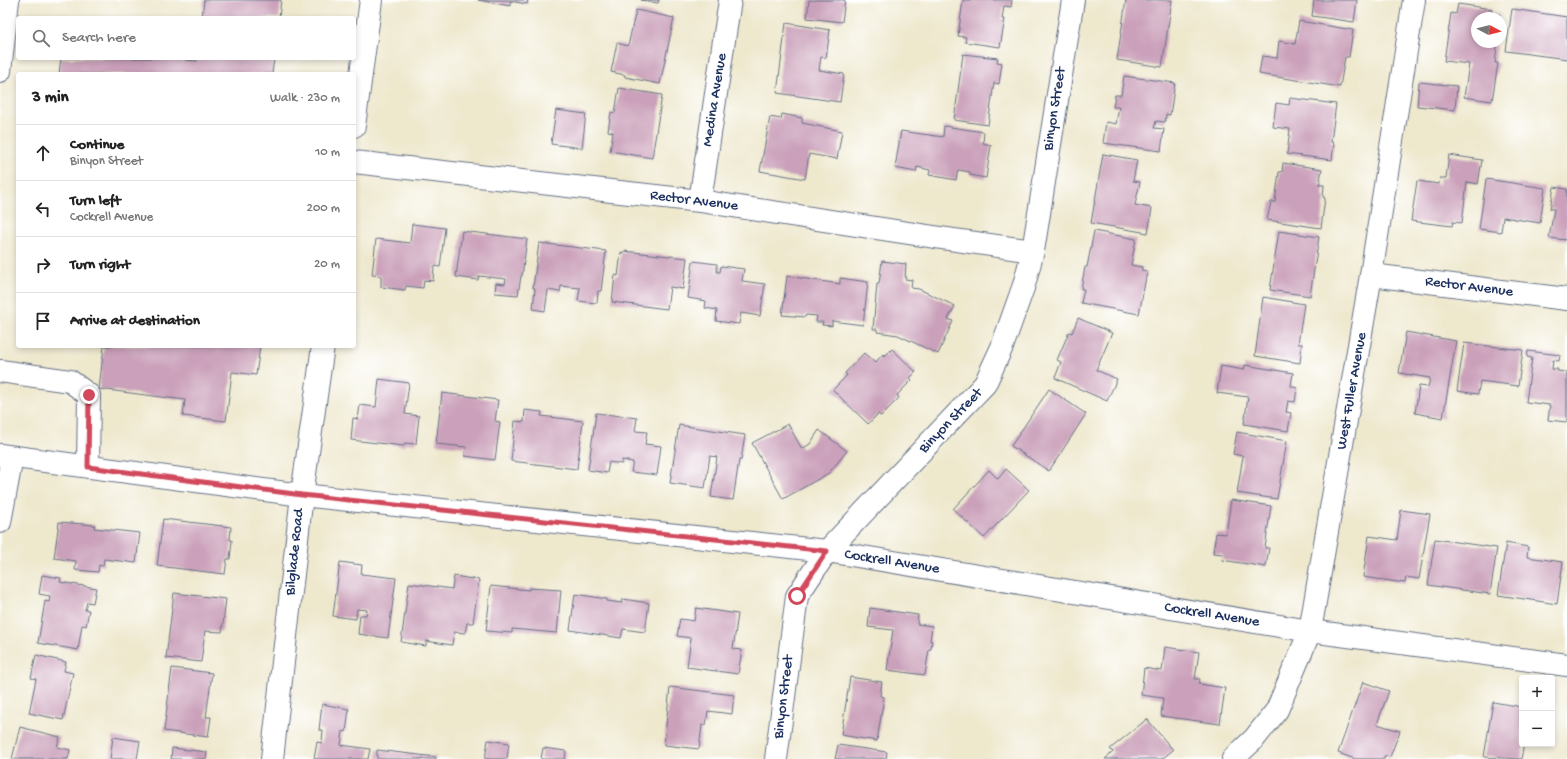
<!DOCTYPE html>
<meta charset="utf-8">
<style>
body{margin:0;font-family:"Gochi Hand",sans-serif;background:#f2f2f2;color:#222}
.controls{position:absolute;right:12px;bottom:12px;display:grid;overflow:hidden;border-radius:4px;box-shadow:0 2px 6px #0003}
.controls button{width:36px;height:36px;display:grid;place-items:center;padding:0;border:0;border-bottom:1px solid #e0e0e0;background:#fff;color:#222;font:20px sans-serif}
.compass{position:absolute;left:1471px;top:12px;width:36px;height:36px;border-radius:50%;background:#fff;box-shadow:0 2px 6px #0003;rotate:97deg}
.stop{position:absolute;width:12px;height:12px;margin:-9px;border:3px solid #d1495b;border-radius:50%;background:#fff}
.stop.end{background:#d1495b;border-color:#fff;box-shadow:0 1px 4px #0008}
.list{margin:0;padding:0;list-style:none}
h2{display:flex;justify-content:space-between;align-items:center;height:52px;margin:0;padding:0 16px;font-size:17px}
h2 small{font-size:13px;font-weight:400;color:#767676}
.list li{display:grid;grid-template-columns:26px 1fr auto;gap:12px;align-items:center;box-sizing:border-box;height:56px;padding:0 16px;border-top:1px solid #e0e0e0}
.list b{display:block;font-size:15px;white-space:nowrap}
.list p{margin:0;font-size:13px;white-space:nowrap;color:#767676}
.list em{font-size:13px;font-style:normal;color:#767676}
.icon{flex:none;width:22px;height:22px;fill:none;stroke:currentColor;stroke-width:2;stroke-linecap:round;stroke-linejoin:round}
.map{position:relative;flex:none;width:1567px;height:759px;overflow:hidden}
.search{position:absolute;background:#fff;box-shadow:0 2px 6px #0003;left:16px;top:16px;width:340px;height:44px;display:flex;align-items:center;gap:10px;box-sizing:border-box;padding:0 14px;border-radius:4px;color:#767676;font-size:15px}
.panel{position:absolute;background:#fff;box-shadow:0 2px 6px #0003;left:16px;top:72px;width:340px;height:276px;border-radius:4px}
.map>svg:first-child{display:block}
</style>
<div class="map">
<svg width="1567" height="759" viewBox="0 0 1567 759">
<rect width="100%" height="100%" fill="#fff"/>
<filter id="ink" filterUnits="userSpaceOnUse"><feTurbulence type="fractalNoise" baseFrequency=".025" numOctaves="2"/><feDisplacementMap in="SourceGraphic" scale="8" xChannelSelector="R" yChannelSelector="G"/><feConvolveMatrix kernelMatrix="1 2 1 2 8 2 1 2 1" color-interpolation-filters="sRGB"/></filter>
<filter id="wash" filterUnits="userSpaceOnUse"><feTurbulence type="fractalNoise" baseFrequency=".012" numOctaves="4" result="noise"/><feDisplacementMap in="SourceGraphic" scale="16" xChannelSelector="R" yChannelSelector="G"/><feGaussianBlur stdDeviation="0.9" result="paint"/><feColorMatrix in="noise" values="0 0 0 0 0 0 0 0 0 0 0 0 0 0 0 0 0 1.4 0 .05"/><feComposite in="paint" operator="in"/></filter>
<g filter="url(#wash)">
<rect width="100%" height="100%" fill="#eee8cd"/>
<g id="blocks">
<path fill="#caa0ba" d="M 204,0 L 281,0 L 279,18 L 202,18 Z
M 478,0 L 528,0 L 527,4 L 510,1 L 510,6 Z
M 641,0 L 659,0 L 658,3 Z
M 809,0 L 845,0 L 842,22 L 807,18 Z
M 963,0 L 1012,0 L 1011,7 L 1004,6 L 1002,19 L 1005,19 L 1000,47 L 965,42 L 966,37 L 958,36 Z
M 1126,0 L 1172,0 L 1162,67 L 1117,60 Z
M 1314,0 L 1357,0 L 1354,22 L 1312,16 Z
M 1458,4 L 1492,9 L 1491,14 L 1500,15 L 1499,18 L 1477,18 L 1477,42 L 1496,42 L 1495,46 L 1497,46 L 1495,63 L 1498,63 L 1492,101 L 1464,97 L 1469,64 L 1444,61 L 1451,13 L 1456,14 Z
M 1512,9 L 1567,17 L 1567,59 L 1506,51 Z
M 636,10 L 674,18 L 660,84 L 625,77 L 625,75 L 611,72 L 617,43 L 628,46 Z
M 1299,21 L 1353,30 L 1349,57 L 1345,57 L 1340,87 L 1259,74 L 1262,56 L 1277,58 L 1279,41 L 1295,44 Z
M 786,23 L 830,30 L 826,58 L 821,57 L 819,70 L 844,74 L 840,102 L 777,93 Z
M 963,54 L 998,58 L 997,62 L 1002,63 L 999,84 L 994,83 L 988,125 L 954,120 Z
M 61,58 L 186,58 L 185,60 L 197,61 L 197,58 L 274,58 L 272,74 L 59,74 Z
M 1124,76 L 1175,83 L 1170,115 L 1166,114 L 1165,122 L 1156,121 L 1154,128 L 1164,129 L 1161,151 L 1103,143 L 1106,122 L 1116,124 L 1119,107 L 1113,107 L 1115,95 L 1121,95 Z
M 1419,82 L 1457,86 L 1455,110 L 1417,106 Z
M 619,88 L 662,95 L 652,158 L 610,151 L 613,132 L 608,131 L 611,112 L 615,113 Z
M 1290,98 L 1336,104 L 1331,142 L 1334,143 L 1332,160 L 1287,154 L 1290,129 L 1273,127 L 1276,103 L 1289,105 Z
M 556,110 L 586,114 L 582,148 L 551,144 Z
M 782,114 L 802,118 L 802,123 L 842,131 L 837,159 L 809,154 L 805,179 L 760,171 L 770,117 L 781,119 Z
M 944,126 L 984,132 L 983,143 L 991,145 L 986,178 L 970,175 L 970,172 L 958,170 L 956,180 L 929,175 L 930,170 L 917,167 L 916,172 L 895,168 L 901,131 L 943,137 Z
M 1103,154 L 1137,160 L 1133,181 L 1140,182 L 1135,205 L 1152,208 L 1148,233 L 1091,223 Z
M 1449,155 L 1482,160 L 1478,184 L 1467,182 L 1462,223 L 1453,222 L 1452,226 L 1411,221 L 1417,181 L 1439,184 L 1440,178 L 1446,178 Z
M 1283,163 L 1322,169 L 1319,185 L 1324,185 L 1323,197 L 1325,198 L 1321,228 L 1267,220 L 1271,202 L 1275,202 L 1279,172 L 1282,172 Z
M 1486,179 L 1545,188 L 1540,223 L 1503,217 L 1501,232 L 1479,229 Z
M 1554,187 L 1567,189 L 1567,240 L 1549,238 L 1554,209 L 1550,209 Z
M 412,224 L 445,228 L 440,267 L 434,266 L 433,281 L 424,280 L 423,288 L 406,286 L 405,290 L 381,287 L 381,276 L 372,275 L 376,239 L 410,243 Z
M 462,231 L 527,239 L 522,276 L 521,276 L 518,295 L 495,293 L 496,283 L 505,284 L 506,279 L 479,276 L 478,280 L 456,277 Z
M 1094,231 L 1136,239 L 1131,265 L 1142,267 L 1142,271 L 1147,272 L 1139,314 L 1081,303 L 1084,289 L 1081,289 L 1085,267 L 1087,267 Z
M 1279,231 L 1319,237 L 1310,296 L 1270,290 Z
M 539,243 L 606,251 L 601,291 L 598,291 L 597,303 L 578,301 L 580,288 L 561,286 L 560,292 L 548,290 L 545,311 L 533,309 L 535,288 L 533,288 Z
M 624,251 L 687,258 L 683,289 L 670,287 L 667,309 L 612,302 L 615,275 L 618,276 L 621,252 L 624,253 Z
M 693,261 L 717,264 L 717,272 L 720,272 L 721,266 L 744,269 L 742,281 L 765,284 L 760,316 L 741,313 L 739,324 L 716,321 L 717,310 L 705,308 L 706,301 L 688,298 Z
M 882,261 L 906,264 L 905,279 L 912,280 L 911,288 L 919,289 L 955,306 L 948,319 L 953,321 L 938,354 L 898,335 L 877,332 L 877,329 L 873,329 L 877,284 L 879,284 Z
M 787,276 L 840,284 L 840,278 L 868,282 L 863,325 L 832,321 L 832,326 L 822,325 L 823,322 L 816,322 L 817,316 L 806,315 L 805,317 L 782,315 Z
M 1263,297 L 1304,304 L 1298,344 L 1302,344 L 1300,363 L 1255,356 Z
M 1078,318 L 1112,333 L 1096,370 L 1117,379 L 1107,401 L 1055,378 L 1061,362 L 1057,360 L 1069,332 L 1072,333 Z
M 1406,332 L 1456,341 L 1443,418 L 1415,413 L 1419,386 L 1428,387 L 1430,378 L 1399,373 Z
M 1464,343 L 1523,350 L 1518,386 L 1480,381 L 1478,394 L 1457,391 Z
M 104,346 L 260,346 L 256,375 L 232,372 L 226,421 L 183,416 L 185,400 L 99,389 Z
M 892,349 L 916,372 L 910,378 L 912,380 L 897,395 L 899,398 L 881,416 L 878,414 L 868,424 L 833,390 L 847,375 L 845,373 L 864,353 L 875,363 L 883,354 L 885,356 Z
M 1528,351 L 1560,355 L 1559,361 L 1553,360 L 1552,369 L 1558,369 L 1557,371 L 1567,372 L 1567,422 L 1548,420 L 1550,405 L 1526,402 L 1532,358 L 1527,357 Z
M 1245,365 L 1293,373 L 1291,386 L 1297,388 L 1295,402 L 1288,401 L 1286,412 L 1291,413 L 1288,431 L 1244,424 L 1248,397 L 1217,393 L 1221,366 L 1244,370 Z
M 379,379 L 409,383 L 405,414 L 419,416 L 416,444 L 405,443 L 404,446 L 351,440 L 353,418 L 358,419 L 360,405 L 376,407 Z
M 1049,389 L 1086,414 L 1049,471 L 1011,446 Z
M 442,393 L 498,400 L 495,421 L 500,422 L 495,460 L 465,456 L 466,447 L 436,444 Z
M 525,410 L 542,412 L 541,416 L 583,421 L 577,469 L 511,461 L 515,421 L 524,422 Z
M 596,413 L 637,418 L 635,431 L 647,432 L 645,444 L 661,446 L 657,475 L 631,472 L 633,462 L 622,460 L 622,464 L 609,462 L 607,473 L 588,470 Z
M 788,424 L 802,449 L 810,444 L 819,430 L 847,451 L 829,473 L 783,499 L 752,443 Z
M 679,425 L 745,435 L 741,460 L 739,460 L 733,500 L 711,497 L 717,457 L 710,456 L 705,488 L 670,483 Z
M 1237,432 L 1287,441 L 1277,499 L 1237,493 L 1243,456 L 1233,454 Z
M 1006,469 L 1029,490 L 984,538 L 953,509 L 989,470 L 998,479 Z
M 1231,500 L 1271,506 L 1265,548 L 1269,548 L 1266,567 L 1222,560 L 1223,554 L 1213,553 L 1216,533 L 1226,534 Z
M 1401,510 L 1430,514 L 1419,579 L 1406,577 L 1405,583 L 1363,577 L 1369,536 L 1397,540 Z
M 163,519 L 231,527 L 230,540 L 232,540 L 230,559 L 227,559 L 225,574 L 157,566 Z
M 59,522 L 95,525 L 94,528 L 140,533 L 136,563 L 104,559 L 103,566 L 99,565 L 98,572 L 75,570 L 76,561 L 54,558 Z
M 1435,539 L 1497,548 L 1490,594 L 1428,585 Z
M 1506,543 L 1528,547 L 1527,557 L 1563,562 L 1557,604 L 1498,595 Z
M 340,562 L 362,565 L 361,574 L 396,578 L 388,638 L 358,634 L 360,615 L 366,615 L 367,610 L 357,609 L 356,619 L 333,616 Z
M 42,575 L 61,578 L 60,582 L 96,588 L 93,603 L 87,602 L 85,610 L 89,610 L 86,626 L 82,625 L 78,650 L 38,643 L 45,601 L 49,602 L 50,596 L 39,594 Z
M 454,576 L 479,580 L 473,623 L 467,623 L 465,633 L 454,632 L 452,645 L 426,641 L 426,646 L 401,642 L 409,583 L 452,589 Z
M 491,586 L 529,590 L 529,588 L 561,590 L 557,633 L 512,629 L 512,633 L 486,631 Z
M 174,593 L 226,599 L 222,632 L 205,631 L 201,662 L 166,658 Z
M 575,594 L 607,599 L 607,601 L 622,603 L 623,599 L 649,603 L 645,632 L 623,629 L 621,638 L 570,630 Z
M 696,608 L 738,614 L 733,649 L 742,650 L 738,674 L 687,667 L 691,638 L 677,636 L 680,619 L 694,621 Z
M 870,608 L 918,615 L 917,624 L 932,626 L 930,641 L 932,641 L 931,649 L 929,649 L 925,675 L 887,670 L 893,630 L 868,627 Z
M 1165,647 L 1199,652 L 1195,679 L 1200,679 L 1199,684 L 1225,688 L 1220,724 L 1161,716 L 1163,698 L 1141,695 L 1144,668 L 1162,671 Z
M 36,655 L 66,662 L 64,671 L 73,673 L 63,720 L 29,713 L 36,679 L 31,678 Z
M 172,668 L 212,673 L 206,717 L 211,717 L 208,737 L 164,731 Z
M 850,677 L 882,682 L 880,696 L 884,697 L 877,741 L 841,735 Z
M 1363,682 L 1389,691 L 1377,724 L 1400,731 L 1390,757 L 1385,756 L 1384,759 L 1355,759 L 1338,753 Z
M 670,687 L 734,695 L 732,714 L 708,711 L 706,725 L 702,725 L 699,749 L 664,745 Z
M 1493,702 L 1522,707 L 1522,744 L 1524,744 L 1521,759 L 1484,757 Z
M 322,704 L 349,709 L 346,732 L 343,731 L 341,745 L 370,749 L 368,759 L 314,759 L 317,742 L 322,743 L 323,730 L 319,730 Z
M 1147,719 L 1173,750 L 1162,759 L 1105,759 L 1113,752 L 1110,749 Z
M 20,727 L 60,737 L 57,747 L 70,750 L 68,759 L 12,759 Z
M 113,737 L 140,741 L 137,759 L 110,759 Z
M 488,740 L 509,743 L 507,759 L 485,759 Z
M 838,745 L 887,752 L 886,759 L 835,759 Z
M 172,748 L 207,752 L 206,759 L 171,759 Z
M 543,748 L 566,751 L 565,759 L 541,759 Z
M 377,750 L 436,757 L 436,759 L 377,759 Z"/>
</g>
</g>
<g filter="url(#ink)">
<use href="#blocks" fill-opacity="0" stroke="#657085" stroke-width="1"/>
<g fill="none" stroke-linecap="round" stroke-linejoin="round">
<g stroke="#657085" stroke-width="24">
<path id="minor" d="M 0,71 L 8,0
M 354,126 L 371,0
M 354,162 L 700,201 L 941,238 L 1033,251
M 700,201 L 730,0
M 1371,275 L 1567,299
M 0,371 L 70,381 L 89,395 L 88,467
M 0,455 L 302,495 L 827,551 L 1310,631 L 1567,665
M 0,522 L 12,457
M 272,759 L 302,495 L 323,346
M 776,759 L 797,596 L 827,551 L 985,384 L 1002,347 L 1024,285 L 1033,251 L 1073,0
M 1233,759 L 1254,739 L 1277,710 L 1310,631 L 1371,275 L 1414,0"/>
</g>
<use href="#minor" stroke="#fff" stroke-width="22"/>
</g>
</g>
<g fill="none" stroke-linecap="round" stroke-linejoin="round" filter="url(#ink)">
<path stroke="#d1495b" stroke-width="5" d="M 89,395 L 88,467 L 302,495 L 827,551 L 797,596"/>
</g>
<g text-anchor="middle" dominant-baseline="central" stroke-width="4" stroke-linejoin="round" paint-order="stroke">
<g font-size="15" fill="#1b2f5e" stroke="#fff">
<text transform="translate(715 100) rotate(-81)">Medina Avenue</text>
<text transform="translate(1055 109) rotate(-81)">Binyon Street</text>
<text transform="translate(694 201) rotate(7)">Rector Avenue</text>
<text transform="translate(1469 287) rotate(7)">Rector Avenue</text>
<text transform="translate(1352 391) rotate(-80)">West Fuller Avenue</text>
<text transform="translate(951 421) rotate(-46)">Binyon Street</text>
<text transform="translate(295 552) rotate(-84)">Bilglade Road</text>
<text transform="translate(892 562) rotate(9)">Cockrell Avenue</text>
<text transform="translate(1212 615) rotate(9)">Cockrell Avenue</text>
<text transform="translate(784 697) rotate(-83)">Binyon Street</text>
</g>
</g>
</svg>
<div class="controls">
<button>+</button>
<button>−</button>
</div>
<svg class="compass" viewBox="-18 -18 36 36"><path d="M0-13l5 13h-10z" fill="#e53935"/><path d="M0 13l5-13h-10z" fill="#767676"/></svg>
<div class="stop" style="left:797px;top:596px"></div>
<div class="stop end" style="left:89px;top:395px"></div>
<div class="search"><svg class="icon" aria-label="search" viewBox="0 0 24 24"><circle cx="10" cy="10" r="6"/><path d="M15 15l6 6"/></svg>Search here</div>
<section class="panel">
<h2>3 min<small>Walk · 230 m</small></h2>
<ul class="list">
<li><svg class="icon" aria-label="ahead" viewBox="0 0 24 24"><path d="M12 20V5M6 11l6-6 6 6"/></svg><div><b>Continue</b><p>Binyon Street</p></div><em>10 m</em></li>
<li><svg class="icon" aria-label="left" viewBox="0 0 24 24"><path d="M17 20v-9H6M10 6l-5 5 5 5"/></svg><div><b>Turn left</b><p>Cockrell Avenue</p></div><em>200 m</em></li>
<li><svg class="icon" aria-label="right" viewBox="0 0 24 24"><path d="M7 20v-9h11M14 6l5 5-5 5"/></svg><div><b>Turn right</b></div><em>20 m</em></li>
<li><svg class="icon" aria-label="arrive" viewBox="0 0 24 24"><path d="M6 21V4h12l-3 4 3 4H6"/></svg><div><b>Arrive at destination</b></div></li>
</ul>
</section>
</div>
